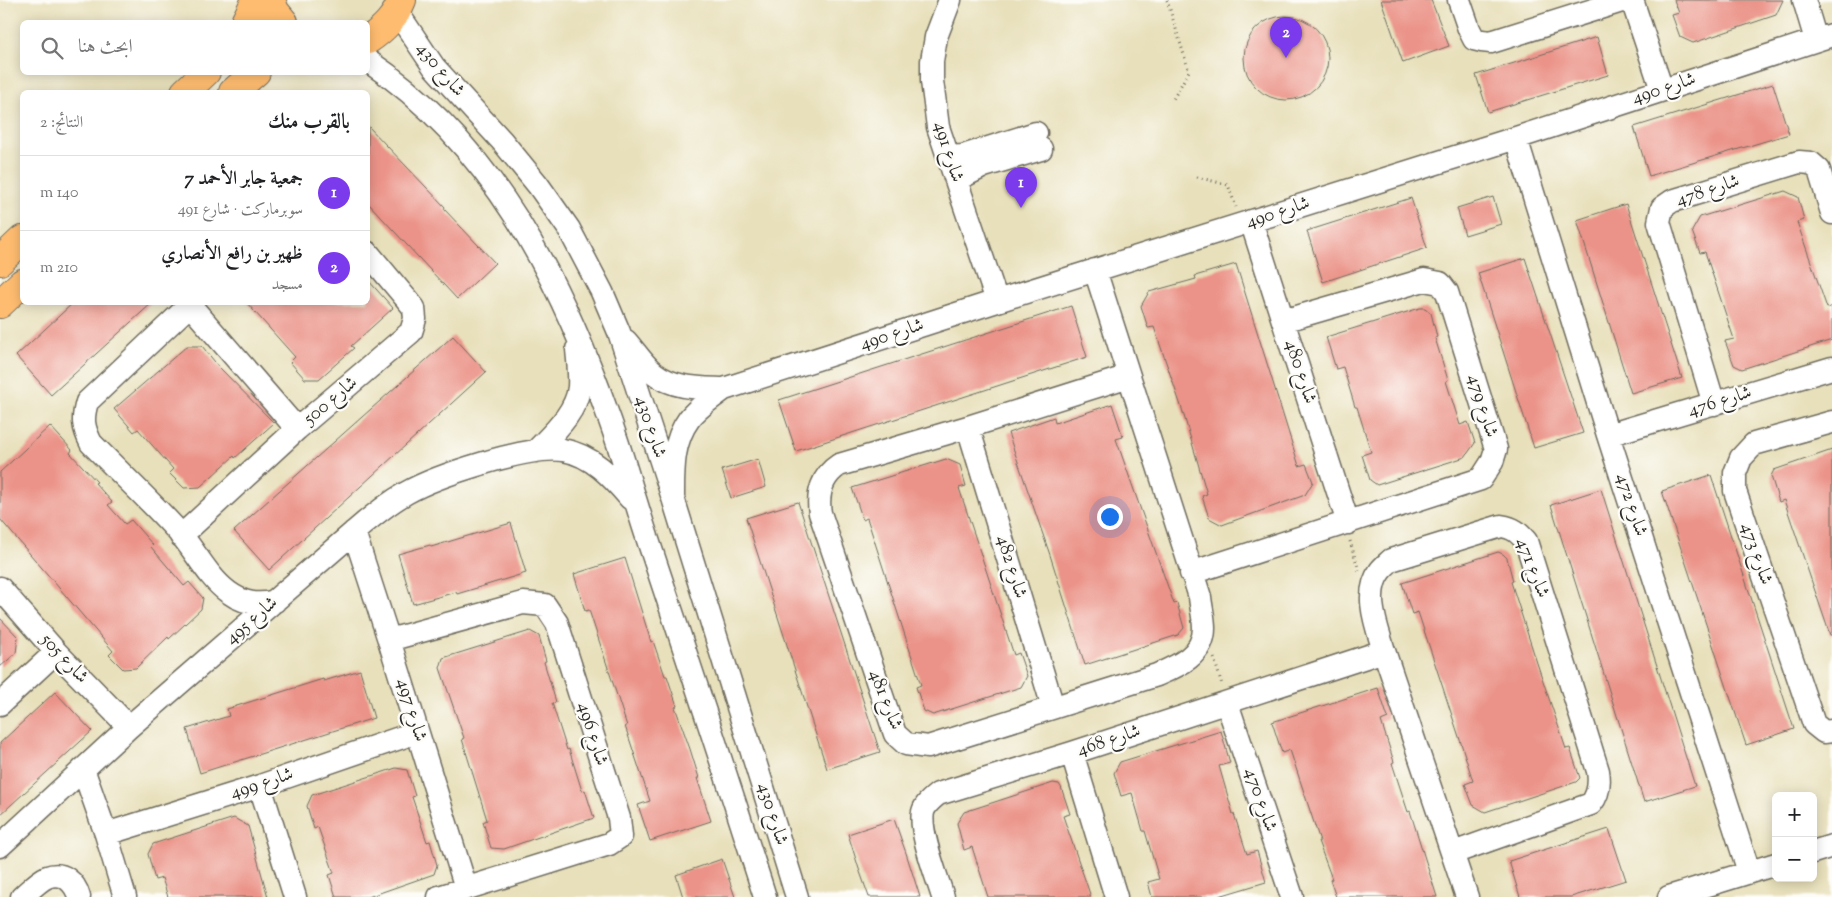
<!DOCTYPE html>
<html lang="ar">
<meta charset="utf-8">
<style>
body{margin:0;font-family:"Sorts Mill Goudy",Amiri,serif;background:#f2f2f2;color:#202124;direction:rtl}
.controls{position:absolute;right:15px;bottom:15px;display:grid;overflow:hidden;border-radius:8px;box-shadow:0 2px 12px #0003}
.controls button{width:45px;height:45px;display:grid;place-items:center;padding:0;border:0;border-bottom:1px solid #e0e0e0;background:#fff;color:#202124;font:25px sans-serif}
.you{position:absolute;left:1109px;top:516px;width:18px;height:18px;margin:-12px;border:4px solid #fff;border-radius:50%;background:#1a73e8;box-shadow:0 0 0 8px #1a73e833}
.badge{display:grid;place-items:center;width:32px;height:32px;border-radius:50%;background:#7c3aed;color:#fff;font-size:16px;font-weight:700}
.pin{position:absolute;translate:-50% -41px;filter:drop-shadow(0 1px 2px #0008)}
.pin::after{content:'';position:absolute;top:26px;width:18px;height:15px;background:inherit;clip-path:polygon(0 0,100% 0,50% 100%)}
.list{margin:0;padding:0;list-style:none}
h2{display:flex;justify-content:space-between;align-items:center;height:65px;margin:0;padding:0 20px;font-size:21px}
h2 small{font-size:16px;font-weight:400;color:#757577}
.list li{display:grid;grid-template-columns:32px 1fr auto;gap:15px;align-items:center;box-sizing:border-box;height:75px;padding:0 20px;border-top:1px solid #e0e0e0}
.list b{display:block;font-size:19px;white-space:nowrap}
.list p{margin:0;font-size:16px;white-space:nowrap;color:#757577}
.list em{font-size:16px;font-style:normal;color:#757577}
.icon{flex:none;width:28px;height:28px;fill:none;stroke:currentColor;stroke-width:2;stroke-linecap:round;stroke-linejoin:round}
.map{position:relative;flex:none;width:1832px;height:897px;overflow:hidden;direction:ltr}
.search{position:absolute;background:#fff;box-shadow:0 2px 12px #0003;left:20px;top:20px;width:350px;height:55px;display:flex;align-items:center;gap:12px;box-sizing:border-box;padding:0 18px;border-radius:8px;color:#757577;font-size:19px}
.panel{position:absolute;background:#fff;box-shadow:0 2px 12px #0003;left:20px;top:90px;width:350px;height:215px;border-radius:8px;direction:rtl}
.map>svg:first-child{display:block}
</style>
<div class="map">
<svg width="1832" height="897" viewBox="0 0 1832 897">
<rect width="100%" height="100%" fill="#fdfcf7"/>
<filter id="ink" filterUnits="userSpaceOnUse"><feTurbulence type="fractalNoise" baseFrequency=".02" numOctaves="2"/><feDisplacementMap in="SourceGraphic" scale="10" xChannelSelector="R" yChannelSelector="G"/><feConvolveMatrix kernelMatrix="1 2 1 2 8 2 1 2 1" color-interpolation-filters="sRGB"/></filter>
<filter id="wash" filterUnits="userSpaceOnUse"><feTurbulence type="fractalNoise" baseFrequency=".0096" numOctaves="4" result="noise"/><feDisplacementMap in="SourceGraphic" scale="20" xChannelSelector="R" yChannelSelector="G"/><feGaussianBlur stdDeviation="1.12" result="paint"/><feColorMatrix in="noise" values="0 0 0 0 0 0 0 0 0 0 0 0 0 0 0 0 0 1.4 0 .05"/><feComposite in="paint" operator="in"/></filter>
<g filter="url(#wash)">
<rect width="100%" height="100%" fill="#e8e0bb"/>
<g id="blocks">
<path fill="#eb9388" d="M 1381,0 L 1431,0 L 1449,46 L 1403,63 Z
M 1674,0 L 1783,0 L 1776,15 L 1693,43 L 1680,37 L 1672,15 L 1679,13 Z
M1244 58a42 42 0 1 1 84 0a42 42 0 1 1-84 0Z
M 1597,37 L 1608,75 L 1488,112 L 1476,75 Z
M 1773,84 L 1789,134 L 1649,176 L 1634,127 Z
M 368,126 L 445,207 L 444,209 L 495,263 L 457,299 L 368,203 Z
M 1785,191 L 1798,197 L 1804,220 L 1797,222 L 1827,308 L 1832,306 L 1832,340 L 1742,369 L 1734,365 L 1725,341 L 1734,339 L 1705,252 L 1700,253 L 1692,231 L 1700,217 Z
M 1493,197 L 1501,224 L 1465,235 L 1457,208 Z
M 1411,198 L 1427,248 L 1323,282 L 1307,231 Z
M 1626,204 L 1682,378 L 1631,393 L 1577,220 Z
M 1525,258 L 1583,433 L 1534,448 L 1478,273 Z
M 1236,264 L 1299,466 L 1306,464 L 1313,482 L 1305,495 L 1222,525 L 1209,518 L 1202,496 L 1207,494 L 1182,409 L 1154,327 L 1148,328 L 1141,306 L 1149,292 L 1196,279 L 1195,276 Z
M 368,280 L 393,308 L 351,346 L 354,348 L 319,379 L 305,379 L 290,362 L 295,357 L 246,302 L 368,302 Z
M 74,302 L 153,302 L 51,395 L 16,356 Z
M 1071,306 L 1087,357 L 796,451 L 779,400 Z
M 1420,308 L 1425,308 L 1431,313 L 1437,337 L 1435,338 L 1448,380 L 1446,381 L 1460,425 L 1468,422 L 1475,443 L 1465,457 L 1377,485 L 1370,480 L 1362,455 L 1371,452 L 1357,407 L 1355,407 L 1343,367 L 1336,369 L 1326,337 Z
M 453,336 L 486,372 L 269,570 L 234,531 Z
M 187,346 L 202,346 L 219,367 L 274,423 L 235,458 L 234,456 L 200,487 L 184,488 L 169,473 L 173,469 L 138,429 L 134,432 L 114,409 Z
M 1112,404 L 1123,437 L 1116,439 L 1174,604 L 1177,603 L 1184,628 L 1178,635 L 1085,665 L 1050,555 L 1008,433 L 1054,417 L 1055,423 Z
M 50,426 L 72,450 L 70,453 L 97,482 L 95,483 L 112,502 L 108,505 L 125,524 L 131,520 L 153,545 L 151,547 L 184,586 L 189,582 L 203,598 L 201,609 L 169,639 L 168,637 L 136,668 L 123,669 L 109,655 L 113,651 L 0,519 L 0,472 Z
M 1832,450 L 1832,635 L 1830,635 L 1784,500 L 1779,502 L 1771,476 L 1774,470 Z
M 758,459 L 766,487 L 731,498 L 722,470 Z
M 946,459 L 960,465 L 966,486 L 959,488 L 1014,655 L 1019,653 L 1027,676 L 1021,687 L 933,715 L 924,711 L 916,687 L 921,685 L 867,518 L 863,520 L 852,488 Z
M 1711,475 L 1794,729 L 1746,745 L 1662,491 Z
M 1601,489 L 1695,786 L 1644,802 L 1551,505 Z
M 798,502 L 880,752 L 827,769 L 746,518 Z
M 511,523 L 526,573 L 457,594 L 456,592 L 413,604 L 398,554 L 430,545 L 431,547 Z
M 1498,552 L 1503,554 L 1507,558 L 1513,581 L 1511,582 L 1537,663 L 1566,749 L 1570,748 L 1580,778 L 1576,782 L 1485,812 L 1473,805 L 1465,784 L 1473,781 L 1460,740 L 1418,612 L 1412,614 L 1402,583 Z
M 625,558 L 651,642 L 653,641 L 665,676 L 667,676 L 677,706 L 675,707 L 690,749 L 699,778 L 697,778 L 711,821 L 650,841 L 638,805 L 650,801 L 625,726 L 627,726 L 589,610 L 585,611 L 574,574 Z
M 0,618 L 18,637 L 16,653 L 0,667 Z
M 530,631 L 539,636 L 546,661 L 544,662 L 556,702 L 552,703 L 567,750 L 569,749 L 582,791 L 585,790 L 594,818 L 504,849 L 491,848 L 483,822 L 487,820 L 462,739 L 464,738 L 440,668 L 443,658 Z
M 360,670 L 374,718 L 200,773 L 187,729 L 229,716 L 227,709 L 323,679 L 324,681 Z
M 1378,688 L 1388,718 L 1381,721 L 1394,762 L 1392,763 L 1408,812 L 1410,811 L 1437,897 L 1336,897 L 1330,880 L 1332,879 L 1318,841 L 1320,841 L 1290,750 L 1282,753 L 1272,722 Z
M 55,692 L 92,731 L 0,815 L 0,743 Z
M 1221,731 L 1230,763 L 1219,766 L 1233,814 L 1234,814 L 1247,854 L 1257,851 L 1266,882 L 1216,897 L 1152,897 L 1148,882 L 1159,879 L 1145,831 L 1143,831 L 1132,793 L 1121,796 L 1114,773 L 1120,762 Z
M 396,768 L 407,770 L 415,796 L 412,797 L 427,842 L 430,841 L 437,865 L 434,874 L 368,897 L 336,897 L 329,875 L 334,873 L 318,827 L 314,829 L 307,806 L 312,795 Z
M 1053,783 L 1059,784 L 1061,787 L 1070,814 L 1063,816 L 1091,897 L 988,897 L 972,847 L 964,850 L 957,823 L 964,812 Z
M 234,818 L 248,826 L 268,897 L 168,897 L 162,878 L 155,880 L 148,854 L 153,844 Z
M 894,819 L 906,853 L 920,897 L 869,897 L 859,869 L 848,834 Z
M 1609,829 L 1626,880 L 1571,897 L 1520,897 L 1509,861 Z
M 722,859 L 735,897 L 683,897 L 676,875 Z"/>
</g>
</g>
<g filter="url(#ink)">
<use href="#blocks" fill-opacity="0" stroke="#6d6a5d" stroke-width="1"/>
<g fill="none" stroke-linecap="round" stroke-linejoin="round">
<g stroke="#6d6a5d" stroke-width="25">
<path id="minor" d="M 950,0 L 936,37 L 932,61 L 932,81 L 938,127 L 997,301
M 1459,0 L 1469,29 L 1474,39 L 1482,41 L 1491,42 L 1625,0
M 1632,0 L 1662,90
M 1804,0 L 1816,40
M 397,12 L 434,67 L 502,141 L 538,185 L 569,229 L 602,292 L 619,332 L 673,498 L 797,897
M 368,61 C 491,143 560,278 608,415 C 624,458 635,502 650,546 C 689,663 728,780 765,897
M 1516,138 L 1608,435 L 1749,872
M 948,157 L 963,156 L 1036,133
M 956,180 L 984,166 L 1041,149
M 1251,221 L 1348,523
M 1095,270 L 1200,597 C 1201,607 1204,618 1204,628 C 1204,655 1178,666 1157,675 L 928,747 L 906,744 L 895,734 L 820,513 C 817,494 822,476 839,465 L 968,427 L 1129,376
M 193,302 L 87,402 C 82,419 83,427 91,443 C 121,474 154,504 182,536 C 197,554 209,578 228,592 C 243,603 257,606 275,601
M 190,305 L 297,429
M 626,341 C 635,351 643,364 654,373 C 674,389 701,388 724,389
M 1714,404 L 1659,222 L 1662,208 L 1672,201 L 1799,162 L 1811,163 L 1819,170 L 1832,213
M 1832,422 L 1754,444 L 1741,458 L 1735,473 L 1735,491 L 1814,724 L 1824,732 L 1832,731
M 968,427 L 1053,707
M 1608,435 L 1832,368
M 536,451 C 552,434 577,412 579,387 C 580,375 578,361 577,349
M 673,498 C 673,471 672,442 689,419 C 698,407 712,398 724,389 L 997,301 L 1516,138 L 1832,35
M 354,532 L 389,640 L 466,888
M 181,536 L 297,429 L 411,332 L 415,319 L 414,308 L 368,253
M 1191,573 L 1481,479 L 1492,462 L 1496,449 L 1447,292 L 1440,283 L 1424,280 L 1283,321
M 0,588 L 56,652 L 129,727
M 389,640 L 523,603 L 545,605 L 557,623 L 619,818 L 621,836 L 609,844 L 439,897
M 1227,703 L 1292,897
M 0,704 L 56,652
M 1072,753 L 1116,897
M 83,769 L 106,834 L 125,897
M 260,786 L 295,897
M 106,834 L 260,786 L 417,732
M 0,846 L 129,727 L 354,532 C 370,518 387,504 406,493 C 436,476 529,445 563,450 C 592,455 612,477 630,498
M 1813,852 L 1832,846
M 1453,853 L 1591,804 C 1599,794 1600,783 1598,771 L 1526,541 C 1518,532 1514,528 1501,526 L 1391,560 C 1388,563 1383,567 1380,571 C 1363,594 1377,627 1384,651 L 1467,897
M 22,897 C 29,891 38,881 47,877 C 63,871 75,882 79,897
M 943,897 C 937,877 919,832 923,812 C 925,804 932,799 938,794 L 1072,753 L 1384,651
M 1669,897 L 1776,864"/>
</g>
<g stroke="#6d6a5d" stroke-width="30">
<path id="major" d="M 271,0 L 275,11 L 284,22
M 245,22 L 256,0
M 368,40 C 384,29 395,18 402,0
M 185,92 L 206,72
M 233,92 L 256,72
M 0,261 L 22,240
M 0,304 L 22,283"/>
</g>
<path stroke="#6d6a5d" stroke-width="3" stroke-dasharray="1 4" stroke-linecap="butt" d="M 1167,0 L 1189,71 L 1172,101
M 1197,177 L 1228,185 L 1236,207
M 1350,541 L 1359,571
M 1214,658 L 1222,685"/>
<use href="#minor" stroke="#fff" stroke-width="22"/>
<use href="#major" stroke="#febc70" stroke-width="28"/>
</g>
</g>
<g text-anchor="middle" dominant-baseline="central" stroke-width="4.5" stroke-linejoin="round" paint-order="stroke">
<g font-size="19" fill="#2b2b2b" stroke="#fdfcf7">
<text transform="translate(440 70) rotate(50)">شارع 430</text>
<text transform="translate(1664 89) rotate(-18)">شارع 490</text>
<text transform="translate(948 152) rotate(73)">شارع 491</text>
<text transform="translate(1708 191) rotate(-18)">شارع 478</text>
<text transform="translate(1278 213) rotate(-18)">شارع 490</text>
<text transform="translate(892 335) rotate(-18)">شارع 490</text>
<text transform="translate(1300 372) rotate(72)">شارع 480</text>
<text transform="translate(331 401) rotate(-40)">شارع 500</text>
<text transform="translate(1720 402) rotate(-17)">شارع 476</text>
<text transform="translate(1482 406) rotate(73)">شارع 479</text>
<text transform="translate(650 427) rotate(72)">شارع 430</text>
<text transform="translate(1631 505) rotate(72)">شارع 472</text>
<text transform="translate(1756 554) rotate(71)">شارع 473</text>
<text transform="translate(1011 567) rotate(73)">شارع 482</text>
<text transform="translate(1532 568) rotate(69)">شارع 471</text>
<text transform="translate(252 621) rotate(-41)">شارع 495</text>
<text transform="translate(64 659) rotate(47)">شارع 505</text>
<text transform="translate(885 700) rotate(69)">شارع 481</text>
<text transform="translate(411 710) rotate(73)">شارع 497</text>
<text transform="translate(592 734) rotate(73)">شارع 496</text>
<text transform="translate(1109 741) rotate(-18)">شارع 468</text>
<text transform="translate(262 784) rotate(-18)">شارع 499</text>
<text transform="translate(1260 800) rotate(71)">شارع 470</text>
<text transform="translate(772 814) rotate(73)">شارع 430</text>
</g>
</g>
</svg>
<div class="controls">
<button>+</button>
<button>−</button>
</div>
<div class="you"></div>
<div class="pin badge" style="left:1021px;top:208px">1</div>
<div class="pin badge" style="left:1286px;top:58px">2</div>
<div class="search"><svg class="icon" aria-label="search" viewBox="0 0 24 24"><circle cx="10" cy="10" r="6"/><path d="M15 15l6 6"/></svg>ابحث هنا</div>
<section class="panel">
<h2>بالقرب منك<small>النتائج: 2</small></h2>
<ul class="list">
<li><span class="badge">1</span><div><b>جمعية جابر الأحمد 7</b><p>سوبرماركت · شارع 491</p></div><em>140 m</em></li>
<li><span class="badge">2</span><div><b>ظهير بن رافع الأنصاري</b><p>مسجد</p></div><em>210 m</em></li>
</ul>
</section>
</div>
